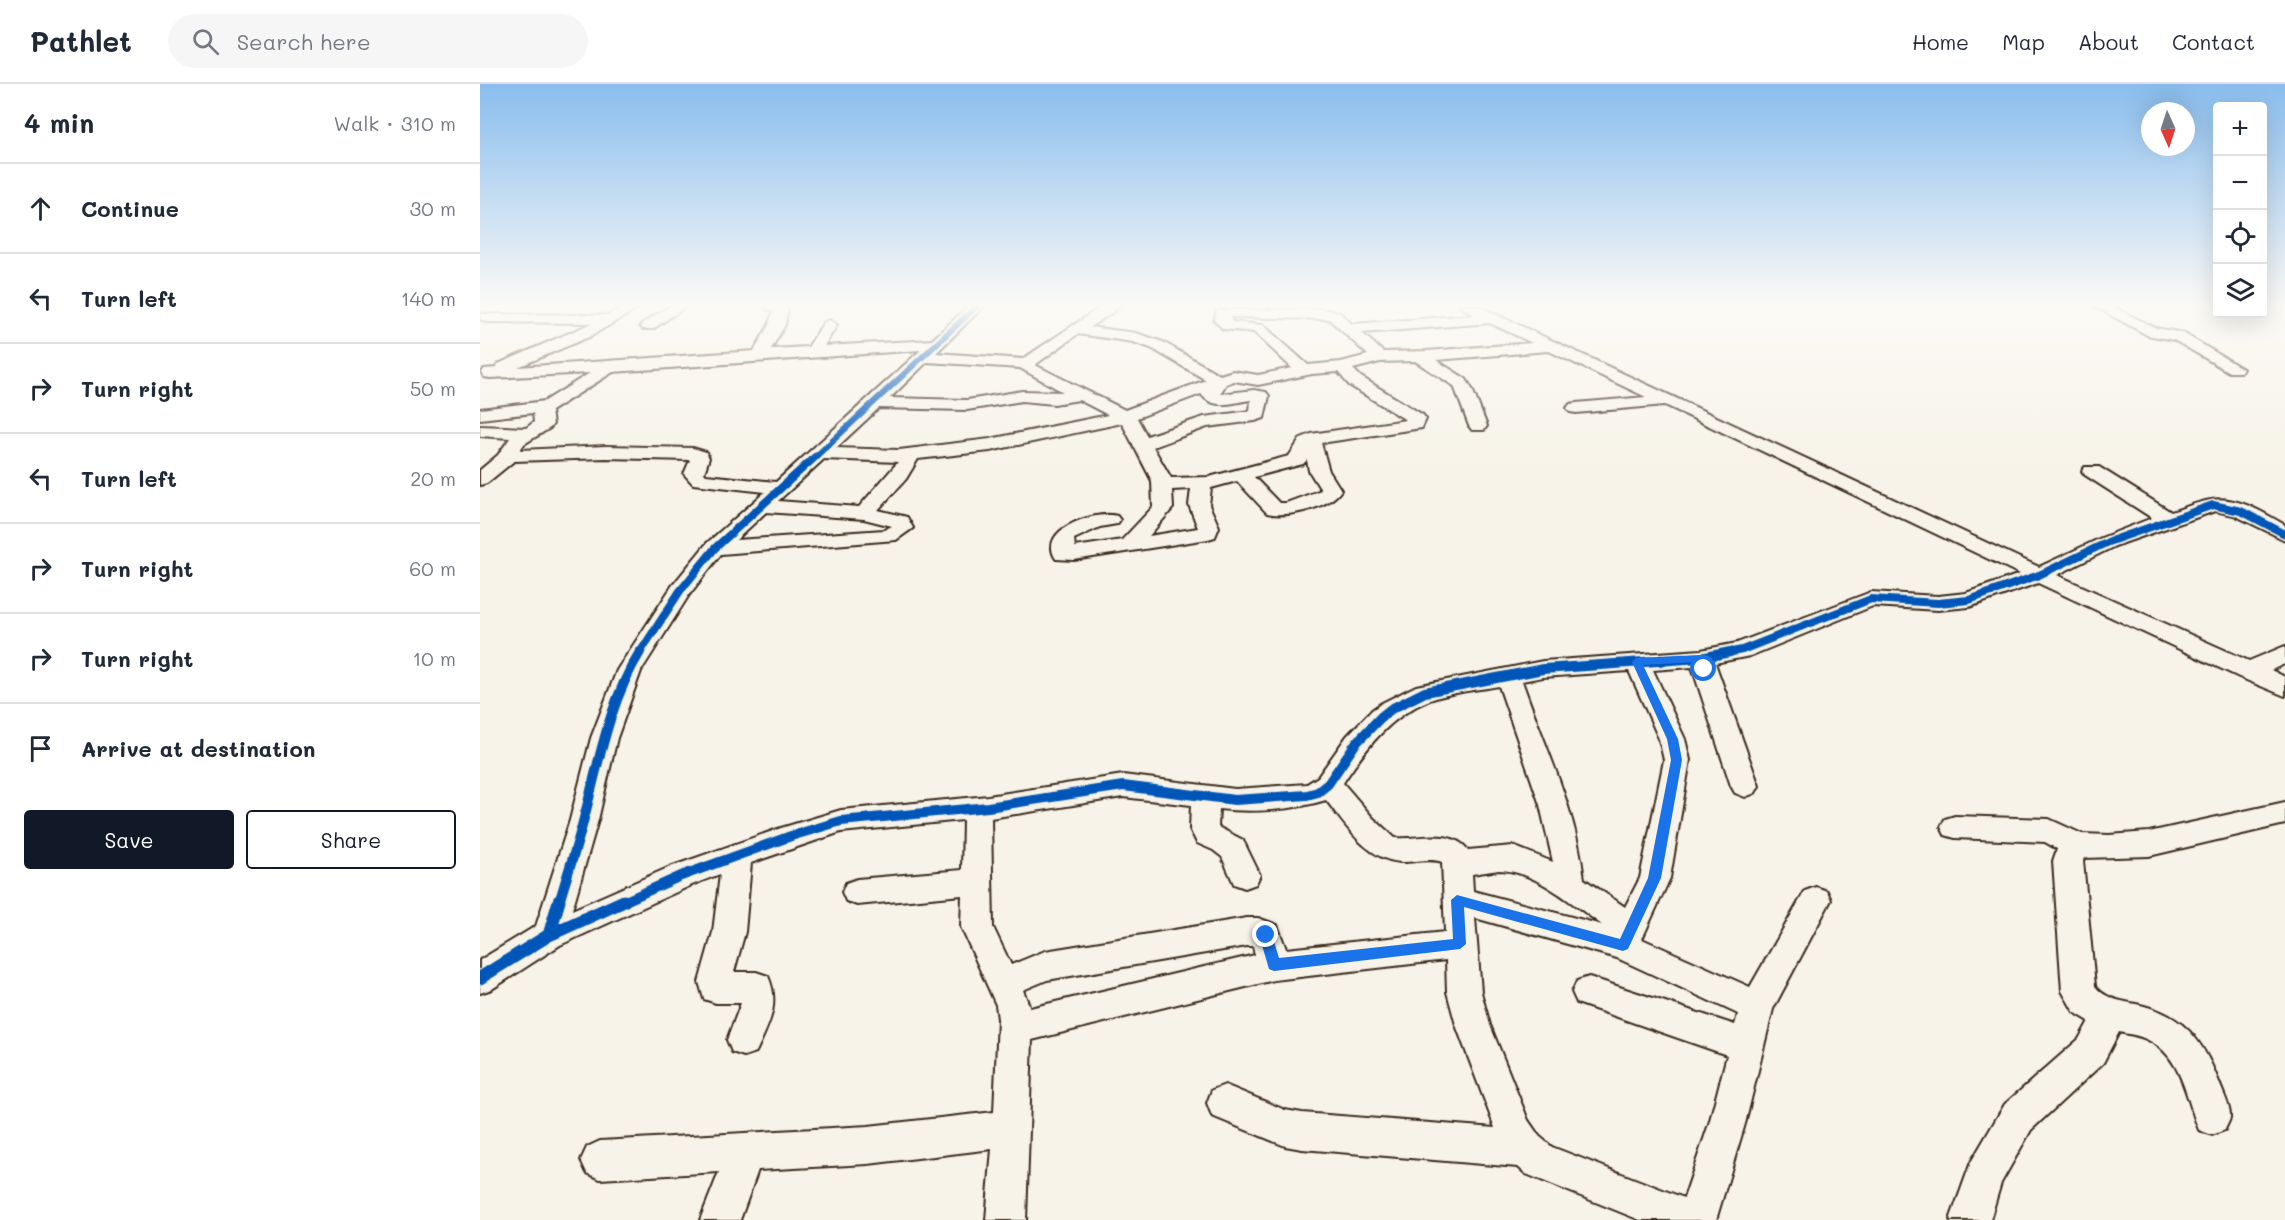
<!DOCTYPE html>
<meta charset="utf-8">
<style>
body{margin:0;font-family:Mali,sans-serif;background:#f6f6f7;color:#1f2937}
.controls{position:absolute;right:18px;top:18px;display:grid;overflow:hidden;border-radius:6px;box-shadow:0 6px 24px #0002}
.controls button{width:54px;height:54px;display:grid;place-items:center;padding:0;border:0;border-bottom:2px solid #e0e1e3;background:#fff;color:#1f2937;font:30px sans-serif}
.compass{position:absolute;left:1661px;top:18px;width:54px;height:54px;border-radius:50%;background:#fff;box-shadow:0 6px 24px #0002;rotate:177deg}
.stop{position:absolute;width:18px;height:18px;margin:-14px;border:4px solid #1a73e8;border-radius:50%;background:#fff}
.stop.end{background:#1a73e8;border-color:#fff;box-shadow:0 2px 6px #0008}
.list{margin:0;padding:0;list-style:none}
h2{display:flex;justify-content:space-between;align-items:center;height:78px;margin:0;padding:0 24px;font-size:26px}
h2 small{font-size:20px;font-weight:400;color:#747a83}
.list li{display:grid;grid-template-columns:39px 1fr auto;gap:18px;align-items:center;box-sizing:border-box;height:90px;padding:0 24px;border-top:2px solid #e0e1e3}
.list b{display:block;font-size:22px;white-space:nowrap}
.list em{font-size:20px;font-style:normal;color:#747a83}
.actions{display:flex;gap:12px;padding:18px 24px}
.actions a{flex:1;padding:14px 0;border:2px solid #111827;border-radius:6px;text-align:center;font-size:21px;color:#111827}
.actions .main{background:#111827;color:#fff}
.icon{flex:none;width:33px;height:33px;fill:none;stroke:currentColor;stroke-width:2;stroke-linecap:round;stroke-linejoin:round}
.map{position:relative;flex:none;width:1805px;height:1136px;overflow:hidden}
header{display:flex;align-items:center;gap:36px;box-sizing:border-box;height:84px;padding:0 30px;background:#fff;border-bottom:2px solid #e0e1e3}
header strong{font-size:28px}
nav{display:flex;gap:33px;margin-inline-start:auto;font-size:21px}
.search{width:420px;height:54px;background:#f6f6f7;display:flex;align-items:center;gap:15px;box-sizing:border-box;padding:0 21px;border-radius:33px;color:#747a83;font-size:22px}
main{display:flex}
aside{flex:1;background:#fff}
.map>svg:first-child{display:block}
</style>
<header>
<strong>Pathlet</strong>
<div class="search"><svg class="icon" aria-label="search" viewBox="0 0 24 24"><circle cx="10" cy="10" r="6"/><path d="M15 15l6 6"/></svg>Search here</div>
<nav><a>Home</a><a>Map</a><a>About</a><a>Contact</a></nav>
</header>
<main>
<aside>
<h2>4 min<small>Walk · 310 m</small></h2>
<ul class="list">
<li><svg class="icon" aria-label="ahead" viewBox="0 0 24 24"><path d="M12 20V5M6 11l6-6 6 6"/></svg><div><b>Continue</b></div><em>30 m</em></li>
<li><svg class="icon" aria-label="left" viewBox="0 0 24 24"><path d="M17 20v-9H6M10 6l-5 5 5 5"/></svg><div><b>Turn left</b></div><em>140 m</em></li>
<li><svg class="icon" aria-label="right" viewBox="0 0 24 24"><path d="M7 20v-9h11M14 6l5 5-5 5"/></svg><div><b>Turn right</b></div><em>50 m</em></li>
<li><svg class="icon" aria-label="left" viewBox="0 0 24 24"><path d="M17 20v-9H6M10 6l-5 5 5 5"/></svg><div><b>Turn left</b></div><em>20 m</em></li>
<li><svg class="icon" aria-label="right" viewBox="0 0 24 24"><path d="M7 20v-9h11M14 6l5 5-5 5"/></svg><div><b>Turn right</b></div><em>60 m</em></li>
<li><svg class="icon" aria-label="right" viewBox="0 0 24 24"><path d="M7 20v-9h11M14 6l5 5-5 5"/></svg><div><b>Turn right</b></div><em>10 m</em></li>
<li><svg class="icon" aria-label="arrive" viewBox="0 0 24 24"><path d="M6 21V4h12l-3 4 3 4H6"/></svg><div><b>Arrive at destination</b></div></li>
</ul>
<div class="actions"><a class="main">Save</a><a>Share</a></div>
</aside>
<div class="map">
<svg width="1805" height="1136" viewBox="0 0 1805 1136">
<rect width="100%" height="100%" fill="#f7f3e8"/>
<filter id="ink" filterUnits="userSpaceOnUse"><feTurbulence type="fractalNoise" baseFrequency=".0167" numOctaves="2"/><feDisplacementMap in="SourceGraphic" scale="12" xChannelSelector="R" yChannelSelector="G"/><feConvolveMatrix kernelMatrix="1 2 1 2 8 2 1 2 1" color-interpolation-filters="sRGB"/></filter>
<g filter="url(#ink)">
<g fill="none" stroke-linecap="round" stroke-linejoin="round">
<g stroke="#3b2a1e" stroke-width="4">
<path id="minor" d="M 145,222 L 162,222 L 109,253 L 38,283 L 274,267 L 289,241 L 293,227 L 286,225 L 284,222 L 305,222 L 308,225 L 305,241 L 291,265 L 328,263 L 344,238 L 349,236 L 357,241 L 344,262 L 452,256 L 489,222 L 504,222 L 456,269 L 543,275 L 622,222 L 639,222 L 637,225 L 610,243 L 656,249 L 683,258 L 740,291 L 753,287 L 778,291 L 812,284 L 774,248 L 743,245 L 734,236 L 737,226 L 841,225 L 859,228 L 872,240 L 994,231 L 980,222 L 998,222 L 1559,483 L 1621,454 L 1672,434 L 1605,391 L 1602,387 L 1605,383 L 1619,383 L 1691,428 C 1704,424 1717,418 1731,416 C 1756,411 1784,429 1805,441 L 1805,456 L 1754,431 L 1735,427 L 1635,462 L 1577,491 L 1769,577 L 1805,562 L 1805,580 L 1791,586 L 1805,593 L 1805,612 L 1759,593 L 1558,499 L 1489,523 L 1458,526 L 1393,522 L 1270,572 L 1235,579 L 1279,702 L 1275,709 L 1265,713 L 1255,709 L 1251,702 L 1212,583 L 1173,586 L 1205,655 L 1210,676 L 1190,794 L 1162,855 L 1270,903 L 1325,807 L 1336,803 L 1347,807 L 1351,816 L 1293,925 L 1265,1040 L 1236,1136 L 1160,1136 L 1046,1090 L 1038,1083 L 822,1065 L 805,1062 L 732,1032 L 727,1019 L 732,1006 L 745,1001 L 805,1026 L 822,1029 L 1015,1044 L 976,941 L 967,908 L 966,876 L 794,896 L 552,956 L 546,1136 L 506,1136 L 512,1065 L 388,1080 L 278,1086 L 260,1136 L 220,1136 L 239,1088 L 120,1095 L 107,1089 L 101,1076 L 107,1063 L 120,1057 L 388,1042 L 514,1028 L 518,935 L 516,921 L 481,843 L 482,811 L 377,821 L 366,817 L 362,808 L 366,799 L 377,795 L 482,786 L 483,736 L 361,748 L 271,779 L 265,848 L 254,888 L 276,888 L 288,892 C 301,921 288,941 276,968 L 264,972 L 252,968 L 247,956 L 261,919 L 236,919 L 224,915 L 219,898 L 233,848 L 240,790 L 212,801 L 80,861 L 12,905 L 0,909 L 0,876 L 56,842 L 90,736 L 111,654 L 137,586 L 192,502 L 227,459 L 285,408 L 213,400 L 204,390 L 210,376 L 126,374 L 34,377 L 7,399 L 0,401 L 0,386 L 18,371 L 30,354 L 0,352 L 0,342 L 46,344 L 54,338 L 53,329 L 0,335 L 0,325 L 65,317 L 110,289 L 10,294 L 4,293 L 2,289 L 4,285 L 16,284 L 18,280 L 112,239 L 6,238 L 0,235 L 1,230 L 128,231 ZM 750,233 L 849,235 L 888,271 L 861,278 L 828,281 L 783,241 L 752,238 ZM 1010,239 L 1052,259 L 947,267 L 903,268 L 882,249 ZM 598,250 L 653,258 L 671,264 L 726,296 L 645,326 L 555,281 ZM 441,266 L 296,398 L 226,391 L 224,389 L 229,374 L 226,368 L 213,364 L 126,362 L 40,366 L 44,360 L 70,344 L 73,340 L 71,327 L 133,288 ZM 1069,267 L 1166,313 L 1096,319 L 1090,320 L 1087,324 L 1090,328 L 1096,329 L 1185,321 L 1540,490 L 1486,509 L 1458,512 L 1391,508 L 1257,559 L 1221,566 L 1063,577 L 936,602 L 902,619 L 892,626 L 867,652 L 838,693 L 827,700 L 755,705 L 643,691 L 508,712 L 361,726 L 301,744 L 190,783 L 92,826 L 118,736 L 137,654 L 161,587 L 209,511 L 241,470 L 416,456 L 433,444 L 427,433 L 398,426 L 426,395 L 438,375 L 510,367 L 642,339 L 672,397 L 673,423 L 642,456 L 595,463 L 594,455 L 620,443 L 637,440 L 640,436 L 637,432 C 616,426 556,445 576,475 L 594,476 L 728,455 L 735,453 L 739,443 L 729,421 L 731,404 L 757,397 L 787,429 C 807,434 850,424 861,406 L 849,387 L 841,359 L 942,344 L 946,335 L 943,331 L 881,293 L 873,285 L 900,278 L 935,277 L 974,302 L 989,342 L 992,346 L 1004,346 L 1007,342 L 992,305 L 986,295 L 956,276 ZM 447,278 L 540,284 L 583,308 L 542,307 L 487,316 L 410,314 ZM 858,288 L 869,301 L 926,336 L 831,350 L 821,354 L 809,372 L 729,393 L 691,394 L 673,363 L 727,343 L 775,337 L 784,334 L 789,312 L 786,308 L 774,306 L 740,310 L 746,300 L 754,297 L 778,301 L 832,290 ZM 721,310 C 734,327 753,318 771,316 L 770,327 L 724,333 L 667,352 L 657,334 ZM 599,316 L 628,331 L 510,355 L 419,366 L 356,364 L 399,324 L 487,326 L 542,317 L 574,320 ZM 344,375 L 418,378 L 379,423 L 298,417 ZM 827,376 L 829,387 L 841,406 L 806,419 L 799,419 L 774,393 L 823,380 ZM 711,405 L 709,421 L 718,444 L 669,452 L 693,424 L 692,406 ZM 286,428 L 384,435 L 412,442 L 404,446 L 256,456 ZM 1149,587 L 1179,655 L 1184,676 L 1160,794 L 1145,823 L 1104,795 C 1096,725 1065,663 1042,597 L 1063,593 ZM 1019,602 L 1060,721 L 1073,778 L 1033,762 L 988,766 C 971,744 939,756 915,754 L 893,734 L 863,699 C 886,664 910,632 950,616 C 971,608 997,606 1019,602 ZM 643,713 L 711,721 L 710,745 L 717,759 L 733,766 L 742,773 L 754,800 L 765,804 L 776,800 L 780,791 L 763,756 L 738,743 L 739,725 C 772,729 814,726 846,716 C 865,740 886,775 920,778 C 933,779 949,773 962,778 L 965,848 L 806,865 L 797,841 L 778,834 L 767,834 L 565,867 L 531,881 L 513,843 L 511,734 ZM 1019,786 C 1054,786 1094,821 1122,841 L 993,807 L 992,790 ZM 995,834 L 1137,874 L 1258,930 L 1255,941 L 1109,893 L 1097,897 L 1092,908 L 1097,919 L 1247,971 L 1229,1040 L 1204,1114 L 1072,1063 L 1059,1052 L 1048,1036 L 1010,941 L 1001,908 ZM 767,862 L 773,862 L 775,871 L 550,924 L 543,906 L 567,896 Z
M 190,222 L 206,222 L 173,245 L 163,245 L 160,242 L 163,239 Z
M 1614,222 L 1631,222 L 1676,244 L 1703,249 L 1763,285 L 1761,288 L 1749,288 L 1694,256 L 1667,251 Z
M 1805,718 L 1805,740 L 1669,772 L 1604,774 L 1603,777 L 1615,902 C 1625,915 1641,917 1656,920 C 1703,930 1722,955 1739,998 C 1742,1007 1751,1023 1750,1033 C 1750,1037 1746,1042 1745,1046 L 1732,1051 L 1719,1046 C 1706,1015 1702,970 1666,955 C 1658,951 1648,950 1639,948 L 1623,979 L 1551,1046 L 1521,1099 L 1510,1136 L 1470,1136 L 1491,1078 L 1525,1020 L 1599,955 L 1609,937 L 1594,928 L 1582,907 L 1573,777 L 1577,765 L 1565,758 L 1475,754 L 1465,751 L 1461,743 L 1465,735 L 1475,732 L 1569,735 L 1602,750 L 1629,751 L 1669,748 Z"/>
</g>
<use href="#minor" fill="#f7f3e8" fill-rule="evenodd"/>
<g stroke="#f7f3e8" stroke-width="8">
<path id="cycleway-far3" d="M 333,375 L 497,222"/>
</g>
<g stroke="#f7f3e8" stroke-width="11">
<path id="cycleway-far2" d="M 159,570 L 200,507 L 235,464 L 335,373
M 1242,570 L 1262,566 L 1391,515 L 1458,519 L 1489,516 L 1559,491 L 1628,458 L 1733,421 L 1761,427 L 1805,450"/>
</g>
<g stroke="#f7f3e8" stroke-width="14">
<path id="cycleway-far1" d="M 79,819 C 87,791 97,763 104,734 C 119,678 129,618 160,568
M 141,819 L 201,792 L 311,752 L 361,737 L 508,723 L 643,702 L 755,716 L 827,711 L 838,708 L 848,700 L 876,659 L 901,633 L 911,625 L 945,608 L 1063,585 L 1221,574 L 1250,568"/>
</g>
<g stroke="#f7f3e8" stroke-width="16">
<path id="cycleway" d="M 69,851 L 79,817
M 0,894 L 69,851 L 144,817"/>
</g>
<use href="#cycleway-far3" stroke="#0057b8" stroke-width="6"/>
<use href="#cycleway-far2" stroke="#0057b8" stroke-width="8"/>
<use href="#cycleway-far1" stroke="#0057b8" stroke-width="10"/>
<use href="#cycleway" stroke="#0057b8" stroke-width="13"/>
</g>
</g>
<linearGradient id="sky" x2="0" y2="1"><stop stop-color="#89bdee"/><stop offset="0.58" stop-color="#fbfaf5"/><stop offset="1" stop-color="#fbfaf5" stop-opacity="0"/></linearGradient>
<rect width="1805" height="381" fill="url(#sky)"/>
<path fill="#1a73e8" d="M 1221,571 L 1226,574 L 1229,585 L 1224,588 L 1220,587 L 1217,578 L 1163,581 L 1198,655 L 1202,676 L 1181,794 L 1148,865 L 1143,867 L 984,823 L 986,860 L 980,865 L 794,887 L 789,885 L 779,851 L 786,846 L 792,851 L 799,874 L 973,855 L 971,816 L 977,811 L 1140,855 L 1168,794 L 1191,676 L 1187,655 L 1152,578 L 1156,574 Z"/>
</svg>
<div class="controls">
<button>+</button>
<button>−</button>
<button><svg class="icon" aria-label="locate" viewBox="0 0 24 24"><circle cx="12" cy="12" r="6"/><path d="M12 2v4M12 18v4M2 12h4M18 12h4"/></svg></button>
<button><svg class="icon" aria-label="layers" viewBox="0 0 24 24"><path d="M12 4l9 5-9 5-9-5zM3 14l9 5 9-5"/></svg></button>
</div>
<svg class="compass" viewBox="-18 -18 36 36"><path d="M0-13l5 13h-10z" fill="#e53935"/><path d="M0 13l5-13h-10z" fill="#747a83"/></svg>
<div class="stop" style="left:1224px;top:585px"></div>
<div class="stop end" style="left:786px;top:851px"></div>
</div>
</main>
